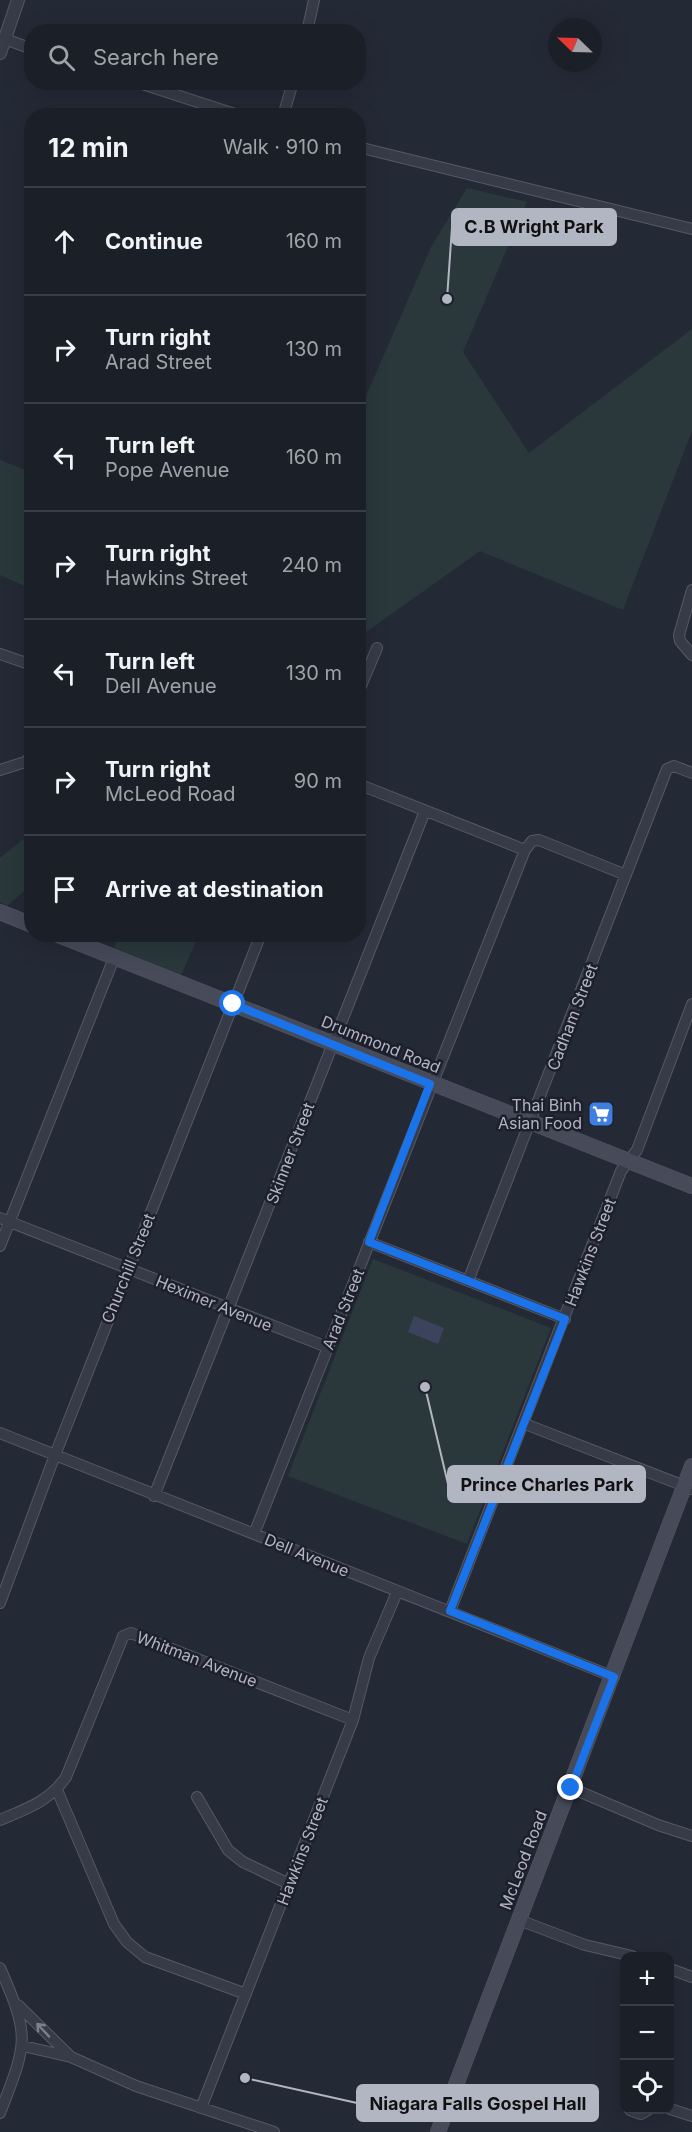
<!DOCTYPE html>
<meta charset="utf-8">
<style>
body{margin:0;font-family:Inter,sans-serif;background:#242730;color:#f1f3f6}
.controls{position:absolute;right:18px;bottom:18px;display:grid;overflow:hidden;border-radius:12px;box-shadow:0 6px 24px #0002}
.controls button{width:54px;height:54px;display:grid;place-items:center;padding:0;border:0;border-bottom:2px solid #393d45;background:#1b1f28;color:#f1f3f6;font:30px sans-serif}
.compass{position:absolute;left:548px;top:18px;width:54px;height:54px;border-radius:50%;background:#1b1f28;box-shadow:0 6px 24px #0002;rotate:293deg}
.stop{position:absolute;width:18px;height:18px;margin:-14px;border:4px solid #1a73e8;border-radius:50%;background:#fff}
.stop.end{background:#1a73e8;border-color:#fff;box-shadow:0 2px 6px #0008}
.list{margin:0;padding:0;list-style:none}
h2{display:flex;justify-content:space-between;align-items:center;height:78px;margin:0;padding:0 24px;font-size:26px}
h2 small{font-size:20px;font-weight:400;color:#a0a2a8}
.list li{display:grid;grid-template-columns:39px 1fr auto;gap:18px;align-items:center;box-sizing:border-box;height:108px;padding:0 24px;border-top:2px solid #393d45}
.list b{display:block;font-size:22px;white-space:nowrap}
.list p{margin:0;font-size:20px;white-space:nowrap;color:#a0a2a8}
.list em{font-size:20px;font-style:normal;color:#a0a2a8}
.icon{flex:none;width:33px;height:33px;fill:none;stroke:currentColor;stroke-width:2;stroke-linecap:round;stroke-linejoin:round}
.map{position:relative;flex:none;width:692px;height:2132px;overflow:hidden}
.search{position:absolute;background:#1b1f28;box-shadow:0 6px 24px #0002;left:24px;top:24px;width:342px;height:66px;display:flex;align-items:center;gap:15px;box-sizing:border-box;padding:0 21px;border-radius:24px;color:#a0a2a8;font-size:22px}
.panel{position:absolute;background:#1b1f28;box-shadow:0 6px 24px #0002;left:24px;top:108px;width:342px;height:834px;border-radius:24px}
.map>svg:first-child{display:block}
</style>
<div class="map">
<svg width="692" height="2132" viewBox="0 0 692 2132">
<rect width="100%" height="100%" fill="#242936"/>
<path fill="#2a383b" d="M 467,188 L 527,202 L 463,352 L 529,453 L 692,329 L 692,431 L 623,610 L 480,551 L 359,637 L 359,412 L 431,247 Z
M 0,460 L 31,472 L 31,589 L 0,575 Z
M 31,833 L 31,885 L 7,906 L 0,902 L 0,858 Z
M 119,935 L 119,934 L 199,935 L 181,975 L 114,948 Z
M 373,1259 L 551,1328 L 467,1544 L 288,1476 Z"/>
<path fill="#3c445d" d="M 414,1316 L 444,1328 L 438,1344 L 408,1332 Z"/>
<g fill="none" stroke-linecap="round" stroke-linejoin="round">
<g stroke="#555965" stroke-width="12">
<path id="minor" d="M 307,32 L 314,0
M 5,39 L 32,49
M 136,82 L 241,116
M 283,116 L 293,82
M 358,147 L 692,229
M 692,590 L 679,635 L 680,641 L 692,655
M 0,654 L 32,665
M 358,693 L 377,648
M 0,770 L 25,762 L 32,757
M 358,784 L 525,850
M 0,1218 L 327,1347
M 369,1242 L 565,1319
M 0,1246 L 114,958
M 468,1281 L 667,769 L 674,766 L 692,773
M 525,1424 L 692,1489
M 0,1433 L 614,1677
M 154,1496 L 425,811
M 254,1534 L 525,850 L 532,841 L 539,840 L 626,875
M 0,1603 L 55,1455 L 261,934
M 450,1611 L 621,1171 L 637,1150 L 692,1004
M 571,1788 L 658,1825 L 692,1836
M 57,1790 L 114,1924 L 127,1942 L 145,1957 L 246,1994
M 197,1797 L 228,1850 L 243,1862 L 289,1884
M 0,1820 C 26,1809 50,1801 66,1777 L 121,1642 L 123,1636 L 131,1633 L 353,1720
M 519,1920 L 585,1945 L 632,1956
M 0,1968 C 31,2038 27,2043 0,2113
M 670,1969 L 692,1977
M 18,2005 L 69,2055
M 23,2046 L 71,2057 L 136,2086 L 274,2132
M 201,2108 L 353,1720 L 369,1658 L 397,1592
M 670,2109 L 692,2116
M 630,2110 L 641,2114 L 648,2110"/>
</g>
<g stroke="#555965" stroke-width="14">
<path id="tertiary" d="M 0,53 L 18,0"/>
</g>
<g stroke="#555965" stroke-width="16">
<path id="secondary" d="M 0,912 L 32,925
M 56,934 L 692,1186
M 438,2132 L 692,1466"/>
</g>
<use href="#minor" stroke="#373b47" stroke-width="10"/>
<use href="#tertiary" stroke="#373b47" stroke-width="12"/>
<use href="#secondary" stroke="#464a59" stroke-width="15"/>
</g>
<defs><path id="oneway-shaft" d="M-6 0H5M1.5-3L5.5 0L1.5 3" fill="none" stroke-width="1.6" stroke-linecap="round" stroke-linejoin="round" transform="scale(1.5)"/></defs>
<use stroke="#7b7f8b" href="#oneway-shaft" transform="translate(43 2030) rotate(-133)"/>
<g fill="none" stroke-linecap="round" stroke-linejoin="round">
<path stroke="#1a73e8" stroke-width="8" d="M 233,1004 L 430,1084 L 369,1242 L 565,1319 L 450,1611 L 614,1677 L 571,1788"/>
</g>
<defs>
<g id="supermarket-square" transform="scale(1.35)"><rect x="-9" y="-9" width="18" height="18" rx="4" fill="#3f7fe0" stroke="#1d202c"/><path d="M-6-5.5h2.5l.6 2H6L4.5 2H-2.5L-4.4-4H-6ZM-1.5 3.2a1.3 1.3 0 1 0 .1 0ZM3 3.2a1.3 1.3 0 1 0 .1 0Z" fill="#fff"/></g>
</defs>
<g fill-rule="evenodd">
<use href="#supermarket-square" x="601" y="1114"/>
</g>
<g text-anchor="middle" dominant-baseline="central" stroke-width="5" stroke-linejoin="round" paint-order="stroke">
<g font-size="16" fill="#b2b6c3" stroke="#1d202c">
<text transform="translate(572 1017) rotate(-69)">Cadham Street</text>
<text transform="translate(381 1044) rotate(22)">Drummond Road</text>
<text transform="translate(290 1153) rotate(-69)">Skinner Street</text>
<text transform="translate(590 1252) rotate(-69)">Hawkins Street</text>
<text transform="translate(128 1268) rotate(-68)">Churchill Street</text>
<text transform="translate(214 1303) rotate(22)">Heximer Avenue</text>
<text transform="translate(343 1309) rotate(-68)">Arad Street</text>
<text transform="translate(307 1555) rotate(22)">Dell Avenue</text>
<text transform="translate(197 1659) rotate(21)">Whitman Avenue</text>
<text transform="translate(302 1851) rotate(-69)">Hawkins Street</text>
<text transform="translate(523 1860) rotate(-69)">McLeod Road</text>
</g>
<g font-size="16" fill="#b2b6c3" stroke="#1d202c" text-anchor="end">
<text x="582" y="1105">Thai Binh<tspan x="582" dy="18">Asian Food</tspan></text>
</g>
</g>
<path fill="none" stroke="#b2b6c3" stroke-width="2" d="M447 299L452 227M425 1387L448 1484M245 2078L357 2103"/>
<g fill="#b2b6c3" stroke="#1d202c" stroke-width="2">
<circle cx="447" cy="299" r="6"/>
<circle cx="425" cy="1387" r="6"/>
<circle cx="245" cy="2078" r="6"/>
</g>
<g fill="#b2b6c3" stroke="#b2b6c3" stroke-width="2">
<rect x="452" y="209" width="164" height="36" rx="6"/>
<rect x="448" y="1466" width="197" height="36" rx="6"/>
<rect x="357" y="2085" width="241" height="36" rx="6"/>
</g>
<g font-size="18" text-anchor="middle" font-weight="bold" fill="#111">
<text x="534" y="233">C.B Wright Park</text>
<text x="547" y="1491">Prince Charles Park</text>
<text x="478" y="2110">Niagara Falls Gospel Hall</text>
</g>
</svg>
<div class="controls">
<button>+</button>
<button>−</button>
<button><svg class="icon" aria-label="locate" viewBox="0 0 24 24"><circle cx="12" cy="12" r="6"/><path d="M12 2v4M12 18v4M2 12h4M18 12h4"/></svg></button>
</div>
<svg class="compass" viewBox="-18 -18 36 36"><path d="M0-13l5 13h-10z" fill="#e53935"/><path d="M0 13l5-13h-10z" fill="#a0a2a8"/></svg>
<div class="stop" style="left:233px;top:1004px"></div>
<div class="stop end" style="left:571px;top:1788px"></div>
<div class="search"><svg class="icon" aria-label="search" viewBox="0 0 24 24"><circle cx="10" cy="10" r="6"/><path d="M15 15l6 6"/></svg>Search here</div>
<section class="panel">
<h2>12 min<small>Walk · 910 m</small></h2>
<ul class="list">
<li><svg class="icon" aria-label="ahead" viewBox="0 0 24 24"><path d="M12 20V5M6 11l6-6 6 6"/></svg><div><b>Continue</b></div><em>160 m</em></li>
<li><svg class="icon" aria-label="right" viewBox="0 0 24 24"><path d="M7 20v-9h11M14 6l5 5-5 5"/></svg><div><b>Turn right</b><p>Arad Street</p></div><em>130 m</em></li>
<li><svg class="icon" aria-label="left" viewBox="0 0 24 24"><path d="M17 20v-9H6M10 6l-5 5 5 5"/></svg><div><b>Turn left</b><p>Pope Avenue</p></div><em>160 m</em></li>
<li><svg class="icon" aria-label="right" viewBox="0 0 24 24"><path d="M7 20v-9h11M14 6l5 5-5 5"/></svg><div><b>Turn right</b><p>Hawkins Street</p></div><em>240 m</em></li>
<li><svg class="icon" aria-label="left" viewBox="0 0 24 24"><path d="M17 20v-9H6M10 6l-5 5 5 5"/></svg><div><b>Turn left</b><p>Dell Avenue</p></div><em>130 m</em></li>
<li><svg class="icon" aria-label="right" viewBox="0 0 24 24"><path d="M7 20v-9h11M14 6l5 5-5 5"/></svg><div><b>Turn right</b><p>McLeod Road</p></div><em>90 m</em></li>
<li><svg class="icon" aria-label="arrive" viewBox="0 0 24 24"><path d="M6 21V4h12l-3 4 3 4H6"/></svg><div><b>Arrive at destination</b></div></li>
</ul>
</section>
</div>
